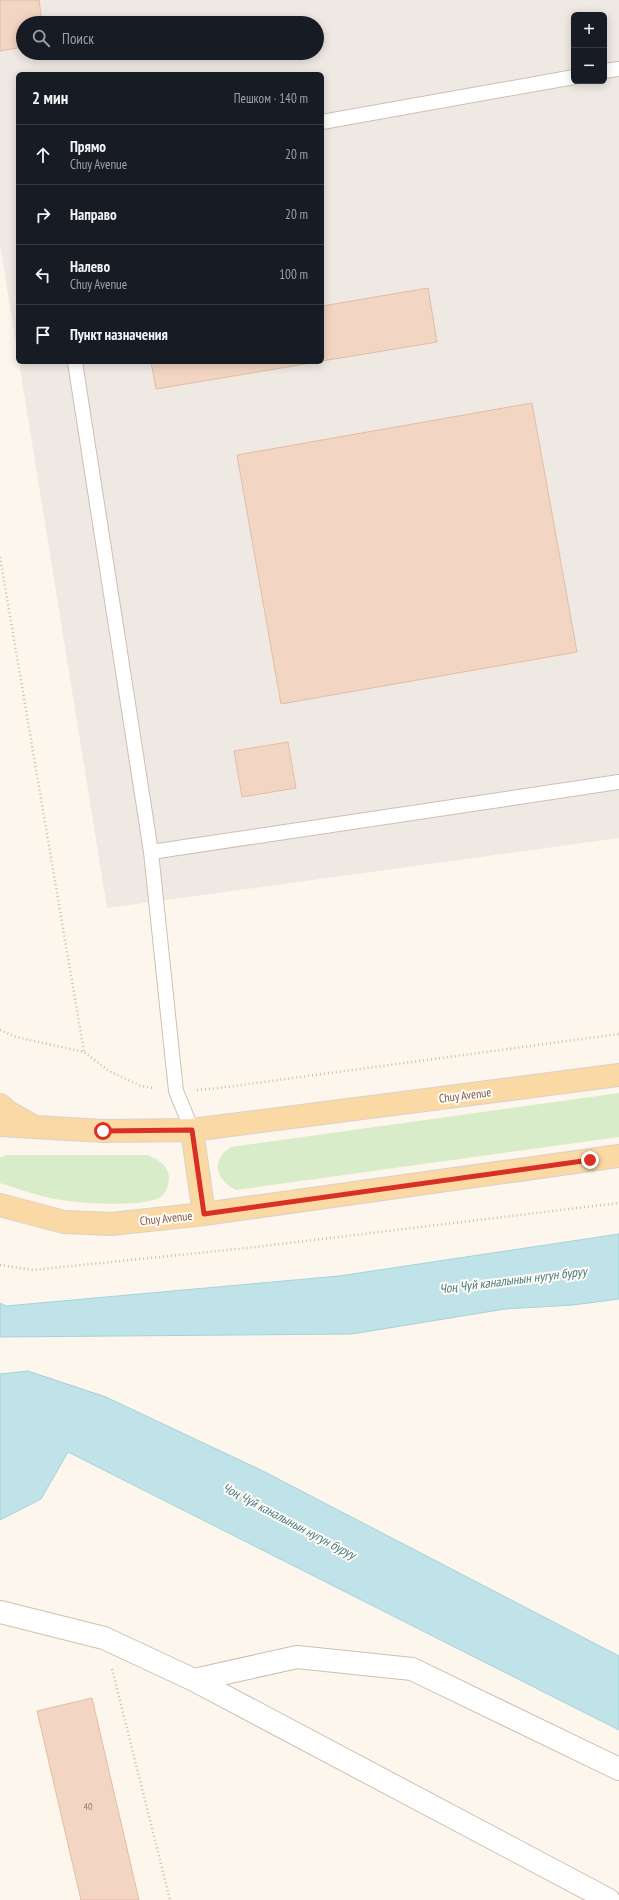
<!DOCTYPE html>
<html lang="ru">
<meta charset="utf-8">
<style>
body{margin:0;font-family:"PT Sans Narrow",sans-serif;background:#242831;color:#f1f3f6}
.controls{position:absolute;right:12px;top:12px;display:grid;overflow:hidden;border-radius:6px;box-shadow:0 2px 10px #0003}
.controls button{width:36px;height:36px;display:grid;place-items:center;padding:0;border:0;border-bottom:1px solid #363941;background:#171b24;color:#f1f3f6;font:20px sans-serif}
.stop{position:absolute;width:12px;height:12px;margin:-9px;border:3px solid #d93025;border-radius:50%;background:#fff}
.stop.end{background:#d93025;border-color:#fff;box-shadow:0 1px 4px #0008}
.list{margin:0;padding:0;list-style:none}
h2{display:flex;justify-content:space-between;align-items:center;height:52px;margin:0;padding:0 16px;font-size:17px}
h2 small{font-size:13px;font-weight:400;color:#9ea1a6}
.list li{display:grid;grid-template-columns:26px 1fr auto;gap:12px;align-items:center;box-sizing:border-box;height:60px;padding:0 16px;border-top:1px solid #363941}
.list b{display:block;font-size:15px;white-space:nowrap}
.list p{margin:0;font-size:13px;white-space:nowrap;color:#9ea1a6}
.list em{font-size:13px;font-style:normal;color:#9ea1a6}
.icon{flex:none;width:22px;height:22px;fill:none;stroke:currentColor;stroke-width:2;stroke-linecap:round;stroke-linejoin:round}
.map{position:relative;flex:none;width:619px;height:1900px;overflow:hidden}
.search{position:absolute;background:#171b24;box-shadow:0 2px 10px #0003;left:16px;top:16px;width:308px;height:44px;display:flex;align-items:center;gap:10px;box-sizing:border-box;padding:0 14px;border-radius:22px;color:#9ea1a6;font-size:15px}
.panel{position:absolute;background:#171b24;box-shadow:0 2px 10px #0003;left:16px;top:72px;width:308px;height:292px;border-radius:6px}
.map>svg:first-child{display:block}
</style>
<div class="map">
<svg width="619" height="1900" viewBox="0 0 619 1900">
<rect width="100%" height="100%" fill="#fdf6ec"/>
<path fill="#efe9e4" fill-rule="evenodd" d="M 0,0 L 619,0 L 619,838 L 107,908 L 19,362 L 322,362 L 322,74 L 18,74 L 18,356 L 0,245 ZM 574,15 L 604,15 L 604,81 L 574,81 ZM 23,23 L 317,23 L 317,53 L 23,53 Z"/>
<path fill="#d8ecc9" d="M 619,1093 L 619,1137 L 236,1190 C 216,1180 210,1160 231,1147 Z
M 6,1155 L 147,1155 C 157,1159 168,1164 169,1177 C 169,1183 167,1192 162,1196 C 146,1209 71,1203 50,1198 C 33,1194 16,1188 0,1183 L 0,1158 Z"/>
<path fill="#bfe3e8" stroke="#a5d3da" d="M 619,1234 L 619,1299 L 573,1305 L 505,1309 L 352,1334 L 0,1337 L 0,1303 L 6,1306 L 339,1276 Z
M 28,1371 L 106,1397 L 263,1471 L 619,1656 L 619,1730 L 68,1452 L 41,1499 L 0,1520 L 0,1374 Z"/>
<path fill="#f3d5c3" stroke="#e6bba3" d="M 0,0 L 39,0 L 42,23 L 23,23 L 23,47 L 0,51 Z
M 428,288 L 437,342 L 322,361 L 322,306 Z
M 151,362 L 317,362 L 156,389 Z
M 532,403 L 577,652 L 281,704 L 237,455 Z
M 288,742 L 296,788 L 242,797 L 234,751 Z
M 92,1698 L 139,1900 L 81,1900 L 37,1711 Z"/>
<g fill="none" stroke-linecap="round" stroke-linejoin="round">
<g stroke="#d1beb0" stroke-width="16">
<path id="lane" d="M 604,71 L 619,69
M 322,122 L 574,77
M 75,362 L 151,852 L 176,1091 L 192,1130
M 151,852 L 619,782"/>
</g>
<g stroke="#d1beb0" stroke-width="24">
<path id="street" d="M 0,1612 L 104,1638 L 194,1680 L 297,1657 L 412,1669 L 619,1769
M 194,1680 L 609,1900"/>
</g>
<g stroke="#dad1cd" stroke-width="24">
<path id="primary" d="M 0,1105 L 8,1112 L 31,1125
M 0,1125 L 103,1131 L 192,1130 L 619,1075
M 192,1130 L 204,1214
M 0,1205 L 64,1222 L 111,1224 L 204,1214 L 619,1156"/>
</g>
<path stroke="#d9b8a5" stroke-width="2.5" stroke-dasharray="1 3" stroke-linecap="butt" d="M 0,557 L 84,1052
M 0,1030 L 16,1037 L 84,1052 L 109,1071 L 141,1086 L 154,1088
M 197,1090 L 219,1088 L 619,1034
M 0,1265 L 33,1270 L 247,1248 L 619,1203
M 112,1669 L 170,1900"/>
<use href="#lane" stroke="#fff" stroke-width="14"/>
<use href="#street" stroke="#fff" stroke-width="22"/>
<use href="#primary" stroke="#fbd9a5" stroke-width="22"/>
</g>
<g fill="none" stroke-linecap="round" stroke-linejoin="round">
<path stroke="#d93025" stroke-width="5" d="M 103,1131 L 192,1130 L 204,1214 L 590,1160"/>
</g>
<g text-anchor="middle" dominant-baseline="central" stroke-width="4" stroke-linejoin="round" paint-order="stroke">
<g font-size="10" fill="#987a6a">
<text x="88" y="1806">40</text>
</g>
<g font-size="12" fill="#7a5c4d" stroke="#fffaf3">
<text transform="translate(465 1095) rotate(-7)">Chuy Avenue</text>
<text transform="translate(166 1218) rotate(-6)">Chuy Avenue</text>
</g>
<g font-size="13" font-style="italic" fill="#437c86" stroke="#fffaf3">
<text transform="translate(513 1280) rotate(-7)">Чоң Чүй каналынын нугун буруу</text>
<text transform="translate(289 1521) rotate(28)">Чоң Чүй каналынын нугун буруу</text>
</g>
</g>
</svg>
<div class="controls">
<button>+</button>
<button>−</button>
</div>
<div class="stop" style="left:103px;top:1131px"></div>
<div class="stop end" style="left:590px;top:1160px"></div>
<div class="search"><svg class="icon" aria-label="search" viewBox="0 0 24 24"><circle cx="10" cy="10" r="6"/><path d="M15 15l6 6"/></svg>Поиск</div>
<section class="panel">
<h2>2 мин<small>Пешком · 140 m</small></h2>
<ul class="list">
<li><svg class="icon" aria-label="ahead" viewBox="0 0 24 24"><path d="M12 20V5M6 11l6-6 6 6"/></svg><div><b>Прямо</b><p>Chuy Avenue</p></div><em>20 m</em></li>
<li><svg class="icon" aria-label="right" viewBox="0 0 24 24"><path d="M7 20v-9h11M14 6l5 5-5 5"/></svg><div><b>Направо</b></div><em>20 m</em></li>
<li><svg class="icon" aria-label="left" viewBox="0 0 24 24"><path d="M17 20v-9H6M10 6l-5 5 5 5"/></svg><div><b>Налево</b><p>Chuy Avenue</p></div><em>100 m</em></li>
<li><svg class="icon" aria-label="arrive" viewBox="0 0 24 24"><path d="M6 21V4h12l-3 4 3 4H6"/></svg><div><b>Пункт назначения</b></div></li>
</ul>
</section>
</div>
